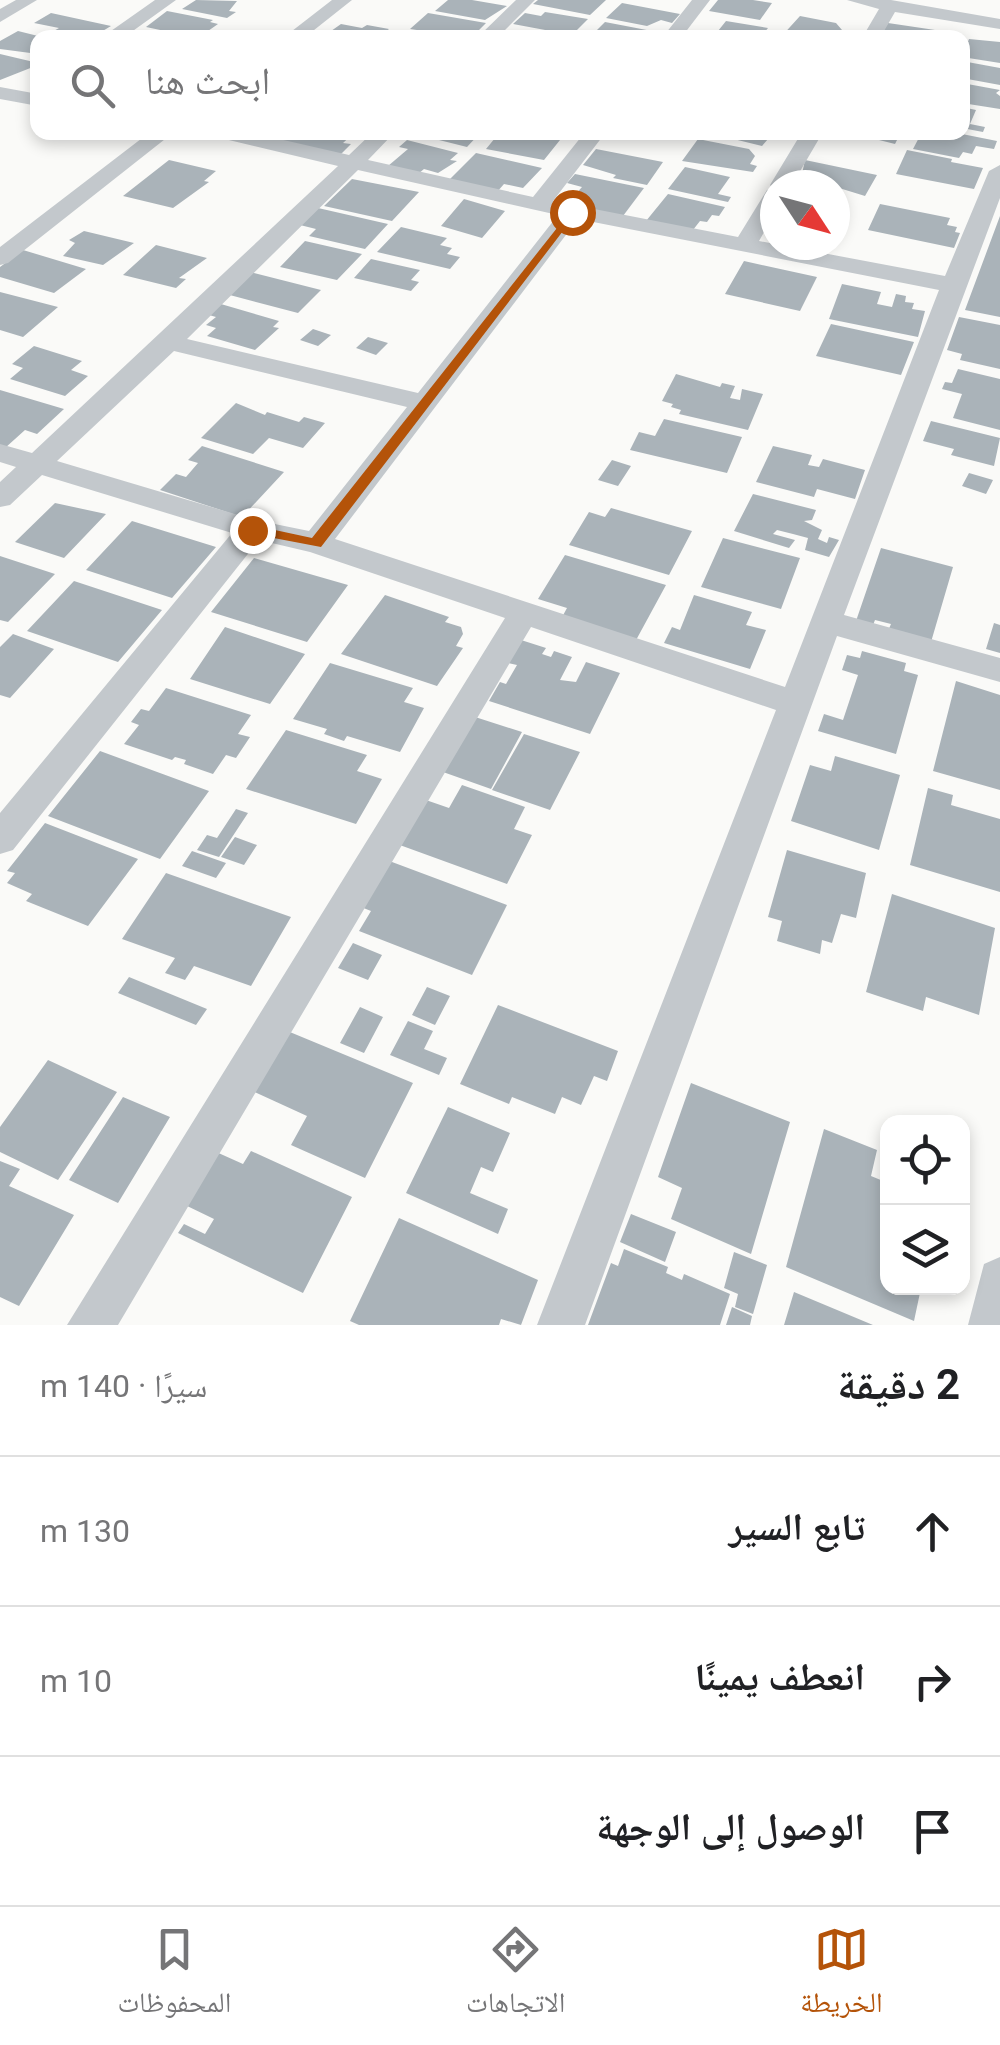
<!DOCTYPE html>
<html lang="ar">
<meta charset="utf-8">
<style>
body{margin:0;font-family:Roboto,"Noto Naskh Arabic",sans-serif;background:#f2f2f2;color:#202124;direction:rtl}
.controls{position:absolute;right:30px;bottom:30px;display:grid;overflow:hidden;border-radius:20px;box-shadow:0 5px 15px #0003}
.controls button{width:90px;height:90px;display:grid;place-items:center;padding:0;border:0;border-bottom:2px solid #e0e0e0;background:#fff;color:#202124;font:50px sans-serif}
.compass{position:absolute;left:760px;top:170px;width:90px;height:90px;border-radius:50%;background:#fff;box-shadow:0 5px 15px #0003;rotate:126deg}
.stop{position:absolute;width:30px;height:30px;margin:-22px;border:8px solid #b45309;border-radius:50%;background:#fff}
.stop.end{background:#b45309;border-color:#fff;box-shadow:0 2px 10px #0008}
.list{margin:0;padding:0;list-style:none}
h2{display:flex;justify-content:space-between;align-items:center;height:130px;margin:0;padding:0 40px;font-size:42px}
h2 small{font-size:32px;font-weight:400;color:#757577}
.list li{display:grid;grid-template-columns:65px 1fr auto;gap:30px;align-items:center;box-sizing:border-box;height:150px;padding:0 40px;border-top:2px solid #e0e0e0}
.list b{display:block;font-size:38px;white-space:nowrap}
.list em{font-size:32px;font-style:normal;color:#757577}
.icon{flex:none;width:55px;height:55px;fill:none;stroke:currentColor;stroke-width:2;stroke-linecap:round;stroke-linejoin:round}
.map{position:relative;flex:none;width:1000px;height:1325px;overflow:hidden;direction:ltr}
.search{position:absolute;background:#fff;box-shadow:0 5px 15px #0003;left:30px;right:30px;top:30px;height:110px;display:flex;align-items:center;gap:25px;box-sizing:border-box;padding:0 35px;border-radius:20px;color:#757577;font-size:38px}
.sheet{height:580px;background:#fff}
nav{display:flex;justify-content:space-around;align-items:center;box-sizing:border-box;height:140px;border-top:2px solid #e0e0e0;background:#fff;font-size:28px;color:#757577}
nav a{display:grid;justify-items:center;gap:5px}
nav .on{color:#b45309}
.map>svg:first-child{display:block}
</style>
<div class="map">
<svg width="1000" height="1325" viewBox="0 0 1000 1325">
<rect width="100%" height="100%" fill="#fafaf8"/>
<path fill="#aab3b9" d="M 196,0 L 237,1 L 229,11 L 236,12 L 227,18 L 182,9 Z
M 448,0 L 472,0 L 507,6 L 485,20 L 435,11 Z
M 538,0 L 606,0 L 590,15 L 533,4 Z
M 718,0 L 753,0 L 772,3 L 760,20 L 709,11 Z
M 622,3 L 680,14 L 672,23 L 661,20 L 647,26 L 606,18 Z
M 167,11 L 213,20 L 210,22 L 218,24 L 198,38 L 146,27 Z
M 545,12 L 588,19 L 572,35 L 513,24 L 525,13 L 541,16 Z
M 51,13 L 111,26 L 91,38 L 65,36 L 50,33 L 59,28 L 34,23 Z
M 428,13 L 486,23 L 471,38 L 410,29 Z
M 800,16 L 836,23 L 842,30 L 837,38 L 780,38 Z
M 726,21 L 768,28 L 760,38 L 703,38 L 710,30 L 718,31 Z
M 605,22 L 657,32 L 652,38 L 589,38 Z
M 888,23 L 935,30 L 933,34 L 942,38 L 879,38 Z
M 341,24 L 362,28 L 367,25 L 389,29 L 378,38 L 324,36 Z
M 18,31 L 38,36 L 38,54 L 0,49 L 0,41 Z
M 969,39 L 1000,42 L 1000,63 L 962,57 Z
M 0,54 L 38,63 L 38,65 L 0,80 Z
M 962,61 L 1000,68 L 1000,85 L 962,78 Z
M 962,83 L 1000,90 L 996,93 L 1000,96 L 1000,109 L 962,103 Z
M 962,107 L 976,110 L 970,124 L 985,127 L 983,132 L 962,128 Z
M 289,132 L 355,132 L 343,143 L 351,144 L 340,155 L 278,141 Z
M 407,132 L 481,132 L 467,147 Z
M 500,132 L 518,132 L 560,140 L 544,160 L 486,149 Z
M 705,132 L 774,132 L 762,146 Z
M 847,132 L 901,132 L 895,144 Z
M 922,132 L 952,132 L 997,141 L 994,149 L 976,146 L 972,154 L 963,152 L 959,158 L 913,149 Z
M 698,139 L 749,149 L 755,156 L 750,164 L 757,166 L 753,172 L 682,161 Z
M 407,140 L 458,153 L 450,160 L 457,161 L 438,173 L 424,169 L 418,174 L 388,166 L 408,149 L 399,147 Z
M 596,149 L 663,162 L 647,185 L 613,178 L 616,175 L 583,165 Z
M 907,150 L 952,159 L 951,162 L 983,168 L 974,189 L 896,174 Z
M 476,153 L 542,168 L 523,188 L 504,184 L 497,192 L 448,181 Z
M 169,160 L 216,171 L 204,181 L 209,182 L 173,208 L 123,196 Z
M 805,160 L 877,175 L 865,196 L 810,179 L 812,176 L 802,174 Z
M 685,167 L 730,177 L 718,194 L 731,197 L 728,202 L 668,189 Z
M 575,174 L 644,188 L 623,216 L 585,208 L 591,200 L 574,196 L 582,187 L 567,183 Z
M 352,179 L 419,192 L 392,221 L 324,206 Z
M 668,194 L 725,207 L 719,216 L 712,215 L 707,222 L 700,221 L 689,235 L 646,221 Z
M 464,199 L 505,211 L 482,238 L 441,226 Z
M 880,204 L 950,218 L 947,225 L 957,227 L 955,232 L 960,233 L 954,248 L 868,230 Z
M 318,208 L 388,224 L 365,249 L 309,236 L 316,229 L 300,225 Z
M 1000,216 L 1000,317 L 965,310 Z
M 401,227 L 447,238 L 440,245 L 452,248 L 447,254 L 460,257 L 450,269 L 377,252 Z
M 84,231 L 134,243 L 103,265 L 63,256 L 75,243 L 69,240 Z
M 305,241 L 362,254 L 337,280 L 280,267 Z
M 156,245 L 207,258 L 179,278 L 186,279 L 176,288 L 123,275 Z
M 23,250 L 86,269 L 54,293 L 0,277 L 0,267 Z
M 371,259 L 420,270 L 411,280 L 419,282 L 411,291 L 354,278 Z
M 744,261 L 817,277 L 800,311 L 725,294 Z
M 250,272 L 321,290 L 298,313 L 226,294 Z
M 842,284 L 881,292 L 877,304 L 892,307 L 896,294 L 906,296 L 905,302 L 914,303 L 912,309 L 925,311 L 918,337 L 829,319 Z
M 0,292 L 58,307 L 23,337 L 0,330 Z
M 214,302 L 279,321 L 273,327 L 279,328 L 255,350 L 207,336 L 216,328 L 206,325 L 216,317 L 202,313 Z
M 959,317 L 1000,325 L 1000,369 L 960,360 L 962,354 L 947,350 Z
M 831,324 L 914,342 L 901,375 L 816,356 Z
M 313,329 L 331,335 L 318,346 L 300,340 Z
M 368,337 L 388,343 L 376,355 L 356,348 Z
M 34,346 L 82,361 L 71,370 L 88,376 L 65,396 L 10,379 L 23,368 L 12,364 Z
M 958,369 L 1000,379 L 1000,430 L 953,418 L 962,394 L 942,389 L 945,382 L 952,383 Z
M 676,374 L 720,387 L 722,383 L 735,386 L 730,398 L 740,400 L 742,389 L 763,394 L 748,430 L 679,414 L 681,410 L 671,407 L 673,404 L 662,401 Z
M 0,390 L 64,409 L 37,434 L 25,430 L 5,448 L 0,446 Z
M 236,403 L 265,415 L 267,412 L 299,422 L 304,417 L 325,423 L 303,448 L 269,438 L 253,454 L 201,438 Z
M 664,419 L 742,437 L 727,473 L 630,450 L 639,432 L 655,436 Z
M 931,421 L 1000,438 L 994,466 L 951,455 L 954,449 L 923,441 Z
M 202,446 L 284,472 L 242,517 L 160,490 L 176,474 L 186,477 L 198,463 L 188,460 Z
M 773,446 L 812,455 L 808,465 L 819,467 L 823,459 L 865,470 L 855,499 L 817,489 L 814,497 L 756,482 Z
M 612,460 L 631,466 L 618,486 L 598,480 Z
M 969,473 L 993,480 L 986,494 L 962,486 Z
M 753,494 L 816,510 L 812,520 L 804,521 L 822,530 L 818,539 L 827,543 L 829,537 L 839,540 L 829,557 L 805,550 L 808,538 L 793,534 L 777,530 L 773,534 L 795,540 L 789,548 L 734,531 Z
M 55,503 L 106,514 L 64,558 L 15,542 Z
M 611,508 L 692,531 L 669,575 L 569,545 L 589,512 L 605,517 Z
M 132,521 L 216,547 L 172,598 L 86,570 Z
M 723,538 L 800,558 L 781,609 L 701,587 Z
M 881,548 L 953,567 L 931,642 L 888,631 L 891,624 L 875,620 L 873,625 L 856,621 Z
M 565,555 L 666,585 L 635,642 L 561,619 L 567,608 L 538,599 Z
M 0,556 L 55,574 L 8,622 L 0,620 Z
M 254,558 L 348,585 L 307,642 L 211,612 Z
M 74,581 L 162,610 L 118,662 L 27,631 Z
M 385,595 L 449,617 L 445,622 L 461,627 L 463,634 L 456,646 L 463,648 L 437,686 L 341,654 Z
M 694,595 L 752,612 L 746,625 L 766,630 L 750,669 L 664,643 L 672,627 L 680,630 Z
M 994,623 L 1000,625 L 1000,653 L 986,649 Z
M 225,627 L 305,654 L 270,704 L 190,679 Z
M 13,634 L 54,649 L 10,698 L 0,695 L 0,647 Z
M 521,640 L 546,648 L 542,654 L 551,657 L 554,651 L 572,657 L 560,680 L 576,682 L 586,662 L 620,673 L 590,734 L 489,701 L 500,682 L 506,684 L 517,665 L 508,663 Z
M 862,651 L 906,663 L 904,671 L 918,675 L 896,754 L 818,731 L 824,714 L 843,720 L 858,675 L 842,670 L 847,655 L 860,658 Z
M 330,663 L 413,688 L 404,702 L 424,708 L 400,752 L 347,736 L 344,741 L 324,734 L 327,729 L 293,719 Z
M 956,681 L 1000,695 L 1000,790 L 933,771 Z
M 166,688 L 251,715 L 238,734 L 250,737 L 236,758 L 226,755 L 213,774 L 184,764 L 186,760 L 175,757 L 172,760 L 124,744 L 139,725 L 131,722 L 141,709 L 149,711 Z
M 472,716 L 522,732 L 491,789 L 443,772 Z
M 286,730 L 367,755 L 357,771 L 382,779 L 356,824 L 246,789 Z
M 524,734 L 580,752 L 550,810 L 492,790 Z
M 100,751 L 209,791 L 160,859 L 48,816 Z
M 835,756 L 900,775 L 879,850 L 791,821 L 810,765 L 831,771 Z
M 462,785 L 525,807 L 514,829 L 532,835 L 507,884 L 397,844 L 423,799 L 449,808 Z
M 928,788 L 953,795 L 951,805 L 1000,819 L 1000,892 L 910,865 Z
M 236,809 L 248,813 L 219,857 L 197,850 L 207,835 L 217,838 Z
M 45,823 L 138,859 L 88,926 L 26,901 L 32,894 L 7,883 L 15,873 L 7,871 Z
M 235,837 L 257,845 L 244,865 L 221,857 Z
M 787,850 L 866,873 L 856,918 L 841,914 L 832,943 L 822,940 L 820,954 L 777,941 L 782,921 L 768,917 Z
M 192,851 L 226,863 L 216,878 L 182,866 Z
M 384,859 L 507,905 L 472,975 L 359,931 L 371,911 L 356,905 Z
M 166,873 L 291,917 L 251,986 L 194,966 L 185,980 L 165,973 L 175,958 L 122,939 Z
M 892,894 L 995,928 L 979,1015 L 926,997 L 923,1011 L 866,992 Z
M 353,943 L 382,955 L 368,980 L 338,968 Z
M 129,977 L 207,1009 L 196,1025 L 118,993 Z
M 427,987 L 450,996 L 435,1025 L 412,1015 Z
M 498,1005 L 618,1051 L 607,1081 L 594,1076 L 581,1105 L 562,1097 L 555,1114 L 512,1097 L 509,1104 L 460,1084 Z
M 360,1007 L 383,1017 L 364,1053 L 340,1043 Z
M 408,1021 L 433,1031 L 424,1049 L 447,1058 L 439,1075 L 390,1055 Z
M 285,1030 L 413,1083 L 365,1178 L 291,1145 L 307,1116 L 250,1090 Z
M 48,1060 L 117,1092 L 58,1180 L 0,1152 L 0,1127 Z
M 691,1083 L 790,1122 L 751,1254 L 671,1219 L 682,1188 L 658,1177 Z
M 123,1097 L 170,1117 L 118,1203 L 69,1180 Z
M 448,1107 L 510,1133 L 493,1172 L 481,1167 L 470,1193 L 508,1209 L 498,1234 L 406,1193 Z
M 824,1129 L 877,1150 L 871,1176 L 888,1183 L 888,1288 L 921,1288 L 914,1321 L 786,1267 Z
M 214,1151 L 243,1164 L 251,1151 L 352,1197 L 303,1293 L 178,1233 L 184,1224 L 205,1234 L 214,1219 L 183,1204 Z
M 0,1161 L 20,1169 L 9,1186 L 74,1215 L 19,1306 L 0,1297 Z
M 631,1214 L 676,1232 L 665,1262 L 620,1242 Z
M 399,1218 L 538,1280 L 521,1325 L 501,1319 L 499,1325 L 359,1325 L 350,1321 Z
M 624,1249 L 668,1267 L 666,1273 L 682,1280 L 684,1274 L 730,1294 L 720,1325 L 588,1325 L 611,1263 L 618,1266 Z
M 734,1252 L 767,1265 L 753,1314 L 735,1307 L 738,1294 L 724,1288 Z
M 794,1292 L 873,1325 L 784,1325 Z
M 732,1307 L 752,1316 L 750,1325 L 726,1325 Z"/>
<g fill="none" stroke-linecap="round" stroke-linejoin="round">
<path fill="#c3c8cc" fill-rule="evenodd" d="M 16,0 L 37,0 L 0,22 L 0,9 Z
M 155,0 L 176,0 L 123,38 L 101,38 Z
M 332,0 L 352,0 L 304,38 L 283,38 Z
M 516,0 L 535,0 L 497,38 L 477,38 Z
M 692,0 L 710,0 L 681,38 L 662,38 Z
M 847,0 L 891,0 L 1000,19 L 1000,29 L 895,12 L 880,38 L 862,38 L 879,9 Z
M 0,87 L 38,94 L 38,106 L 0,99 Z
M 150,132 L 174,132 L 8,263 L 0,265 L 0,247 Z
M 209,132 L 248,132 L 349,155 L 373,132 L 395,132 L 368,160 L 533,197 L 585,132 L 606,132 L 553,201 L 738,237 L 767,190 L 773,189 L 770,185 L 802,132 L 823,132 L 792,185 L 775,185 L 775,213 L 759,241 L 945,276 L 989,171 L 1000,165 L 1000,198 L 844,615 L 1000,658 L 1000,682 L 837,636 L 585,1325 L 537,1325 L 776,710 L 531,627 L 118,1325 L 67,1325 L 505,618 L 310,552 L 259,540 L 13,850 L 0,854 L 0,813 L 232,533 L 42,475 L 10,505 L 0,507 L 0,482 L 16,467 L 0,462 L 0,444 L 32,453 L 338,166 L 212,136 ZM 358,170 L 558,215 L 418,393 L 187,339 ZM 578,219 L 939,290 L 785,687 L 335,539 ZM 174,351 L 407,407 L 309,531 L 255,520 L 57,461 Z
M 1000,1257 L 1000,1325 L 968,1325 L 984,1264 Z"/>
</g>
<path fill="#b45309" d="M 572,209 L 576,214 L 321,547 L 247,533 L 247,526 L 252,525 L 312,538 Z"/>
</svg>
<div class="controls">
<button><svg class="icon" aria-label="locate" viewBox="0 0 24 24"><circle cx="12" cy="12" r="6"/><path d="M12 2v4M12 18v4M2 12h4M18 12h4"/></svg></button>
<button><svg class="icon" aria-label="layers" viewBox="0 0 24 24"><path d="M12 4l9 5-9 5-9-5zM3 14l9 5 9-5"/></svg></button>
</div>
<svg class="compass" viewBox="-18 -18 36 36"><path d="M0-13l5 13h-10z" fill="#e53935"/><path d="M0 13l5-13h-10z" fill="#757577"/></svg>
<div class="stop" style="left:572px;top:212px"></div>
<div class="stop end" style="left:252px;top:530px"></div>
<div class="search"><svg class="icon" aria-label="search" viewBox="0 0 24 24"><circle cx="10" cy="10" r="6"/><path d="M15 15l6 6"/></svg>ابحث هنا</div>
</div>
<section class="sheet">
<h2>2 دقيقة<small>سيرًا · 140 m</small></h2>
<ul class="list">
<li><svg class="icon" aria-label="ahead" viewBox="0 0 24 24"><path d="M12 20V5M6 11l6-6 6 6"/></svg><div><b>تابع السير</b></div><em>130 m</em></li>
<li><svg class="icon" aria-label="right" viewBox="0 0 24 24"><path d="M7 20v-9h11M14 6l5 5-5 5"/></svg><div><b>انعطف يمينًا</b></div><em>10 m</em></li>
<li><svg class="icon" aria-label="arrive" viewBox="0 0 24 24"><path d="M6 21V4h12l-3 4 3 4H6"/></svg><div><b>الوصول إلى الوجهة</b></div></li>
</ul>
</section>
<nav>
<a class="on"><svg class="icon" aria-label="map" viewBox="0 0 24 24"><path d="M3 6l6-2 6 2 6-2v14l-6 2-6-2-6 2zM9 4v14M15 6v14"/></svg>الخريطة</a>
<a><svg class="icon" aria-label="directions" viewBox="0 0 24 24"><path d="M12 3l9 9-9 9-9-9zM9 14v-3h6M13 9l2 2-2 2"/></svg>الاتجاهات</a>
<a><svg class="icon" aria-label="saved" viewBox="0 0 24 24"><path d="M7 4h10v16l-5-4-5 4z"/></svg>المحفوظات</a>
</nav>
